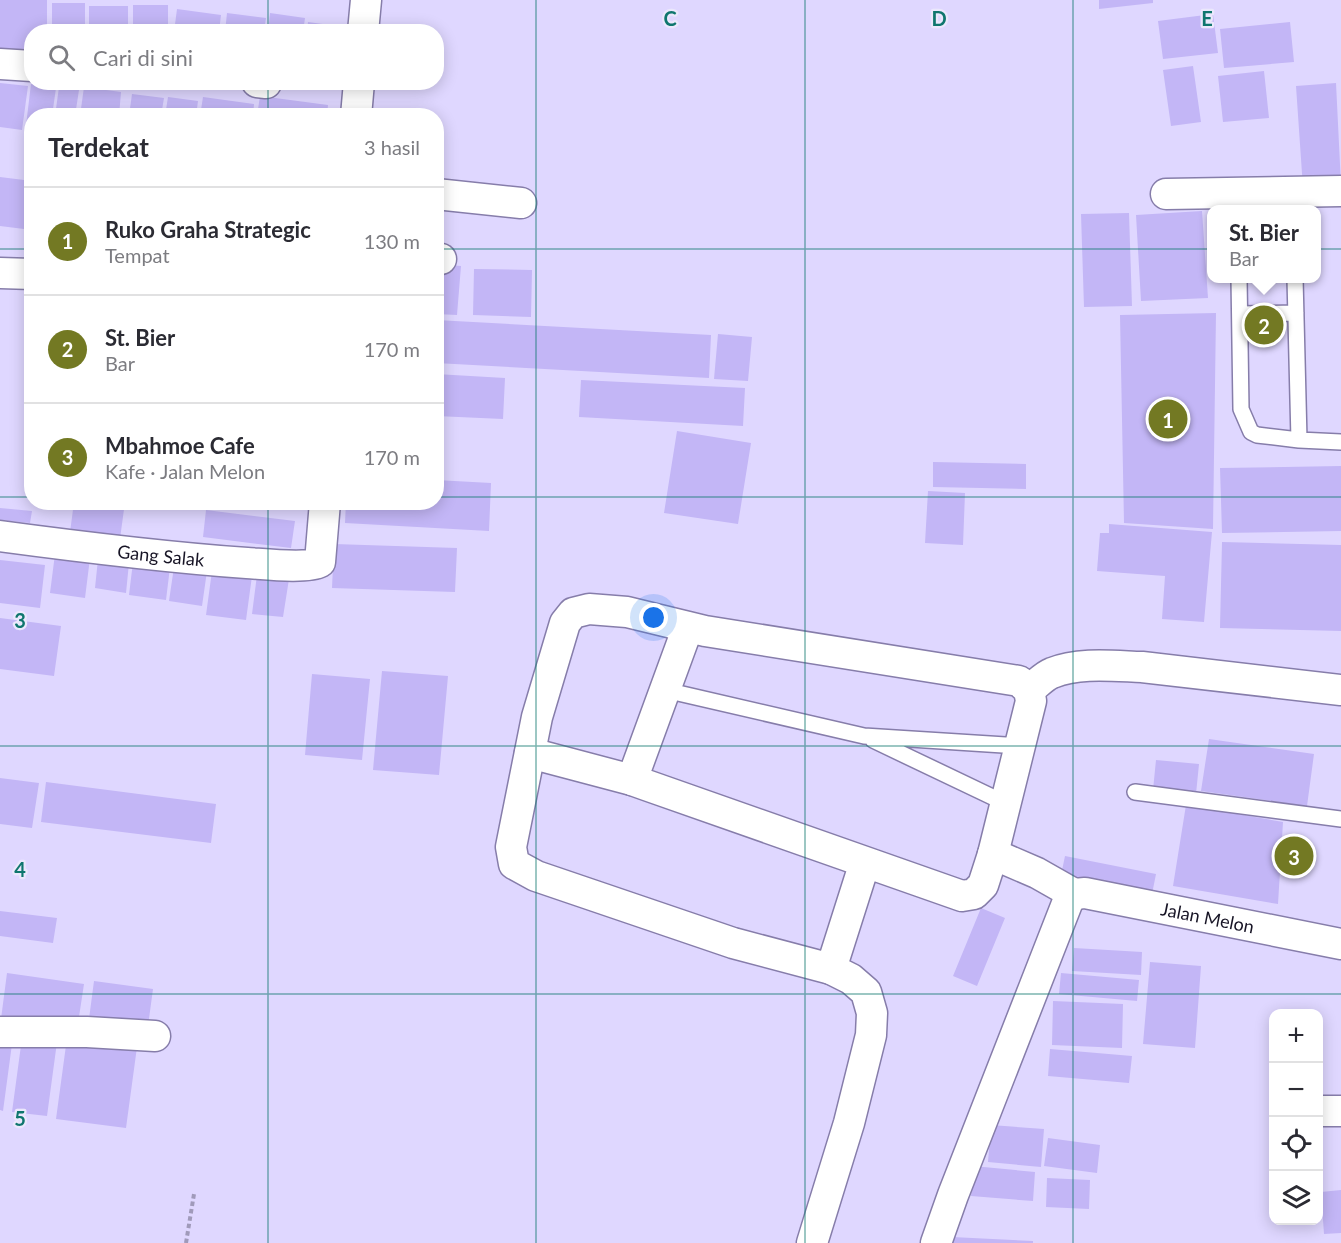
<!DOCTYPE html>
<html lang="id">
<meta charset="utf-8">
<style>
body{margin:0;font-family:Lato,sans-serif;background:#f2f2f3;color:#2b2b33}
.controls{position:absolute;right:18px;bottom:18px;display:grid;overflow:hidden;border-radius:12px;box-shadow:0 3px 15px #0003}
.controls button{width:54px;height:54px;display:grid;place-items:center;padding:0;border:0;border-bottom:2px solid #e1e1e2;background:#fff;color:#2b2b33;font:30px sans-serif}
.you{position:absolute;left:654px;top:618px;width:21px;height:21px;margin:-15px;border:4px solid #fff;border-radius:50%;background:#1a73e8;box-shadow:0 0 0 9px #1a73e833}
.badge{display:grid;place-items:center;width:39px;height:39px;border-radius:50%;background:#737923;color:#fff;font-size:20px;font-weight:700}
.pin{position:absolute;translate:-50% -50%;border:3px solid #fff;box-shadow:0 2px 6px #0006}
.popup{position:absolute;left:1207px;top:205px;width:114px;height:78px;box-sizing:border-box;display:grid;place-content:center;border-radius:12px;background:#fff;filter:drop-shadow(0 2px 4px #0005);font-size:20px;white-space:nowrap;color:#7c7c81}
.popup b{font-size:22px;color:#2b2b33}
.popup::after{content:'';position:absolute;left:50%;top:100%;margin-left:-12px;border:12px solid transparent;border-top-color:#fff}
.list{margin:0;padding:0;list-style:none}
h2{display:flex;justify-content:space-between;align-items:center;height:78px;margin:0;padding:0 24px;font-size:26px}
h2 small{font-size:20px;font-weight:400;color:#7c7c81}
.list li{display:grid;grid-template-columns:39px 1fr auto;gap:18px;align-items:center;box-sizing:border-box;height:108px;padding:0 24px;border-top:2px solid #e1e1e2}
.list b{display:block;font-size:22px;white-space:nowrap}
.list p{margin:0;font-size:20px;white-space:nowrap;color:#7c7c81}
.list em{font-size:20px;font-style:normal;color:#7c7c81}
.icon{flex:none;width:33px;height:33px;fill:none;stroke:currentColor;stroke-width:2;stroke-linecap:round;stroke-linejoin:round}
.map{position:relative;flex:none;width:1341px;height:1243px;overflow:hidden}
.search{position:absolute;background:#fff;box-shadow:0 3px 15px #0003;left:24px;top:24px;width:420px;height:66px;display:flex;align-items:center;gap:15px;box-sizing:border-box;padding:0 21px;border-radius:24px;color:#7c7c81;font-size:22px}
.panel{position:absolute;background:#fff;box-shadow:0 3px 15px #0003;left:24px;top:108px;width:420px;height:402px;border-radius:24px}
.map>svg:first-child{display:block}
</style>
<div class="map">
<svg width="1341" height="1243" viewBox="0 0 1341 1243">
<rect width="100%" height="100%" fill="#dfd7ff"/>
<path fill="#c3b6f6" d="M 0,0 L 47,0 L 47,32 L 32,32 L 32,58 L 0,58 Z
M 1099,0 L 1153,0 L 1153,3 L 1099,9 Z
M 52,3 L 85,3 L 85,32 L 52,32 Z
M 133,5 L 168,5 L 168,32 L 133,32 Z
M 89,6 L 128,6 L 128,32 L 89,32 Z
M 177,9 L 221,15 L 219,32 L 174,32 Z
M 227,13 L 266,18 L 264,32 L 225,32 Z
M 270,13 L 305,18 L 303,32 L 268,32 Z
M 1213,14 L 1218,53 L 1163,59 L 1158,21 Z
M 308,22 L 337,26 L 336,32 L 307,32 Z
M 1290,22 L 1294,62 L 1224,68 L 1220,29 Z
M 1193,66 L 1201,122 L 1171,126 L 1163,70 Z
M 1264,71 L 1269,118 L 1223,122 L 1218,76 Z
M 300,82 L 330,82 L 329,89 L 300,85 Z
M 0,83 L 28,86 L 22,130 L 0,127 Z
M 1336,83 L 1341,185 L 1303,188 L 1296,86 Z
M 31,84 L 56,88 L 52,116 L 32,116 L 32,143 L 24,142 Z
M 59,87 L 79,90 L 75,116 L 55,116 Z
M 84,87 L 121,92 L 119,116 L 80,116 Z
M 132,94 L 164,98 L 161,116 L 129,116 Z
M 260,96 L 328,105 L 327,116 L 257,116 Z
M 168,97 L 198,101 L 196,116 L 165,116 Z
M 203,97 L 254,104 L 253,116 L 200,116 Z
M 0,177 L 32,181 L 32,230 L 0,226 Z
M 1202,211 L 1208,298 L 1141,301 L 1136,215 Z
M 1129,213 L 1132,306 L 1084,307 L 1081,214 Z
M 436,264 L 461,266 L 457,315 L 436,314 Z
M 474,269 L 532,270 L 531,317 L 473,315 Z
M 1216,313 L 1213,529 L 1124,523 L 1120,315 Z
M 436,320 L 711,335 L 709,378 L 436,363 Z
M 718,334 L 752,337 L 748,381 L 714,379 Z
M 436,374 L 505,378 L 503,419 L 436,416 Z
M 581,380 L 745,388 L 743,426 L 579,417 Z
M 677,431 L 751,443 L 738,524 L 664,513 Z
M 933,462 L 1026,464 L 1026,489 L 933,487 Z
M 1341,466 L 1341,531 L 1222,533 L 1220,468 Z
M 436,480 L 491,483 L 489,531 L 345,523 L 346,502 L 436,502 Z
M 928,491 L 965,493 L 963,545 L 925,543 Z
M 74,502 L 125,502 L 119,546 L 69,540 Z
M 0,508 L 32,511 L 30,523 L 0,520 Z
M 206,510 L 295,521 L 291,548 L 203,537 Z
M 1109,524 L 1212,532 L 1204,622 L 1162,619 L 1165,576 L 1097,571 L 1100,533 L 1109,533 Z
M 1222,542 L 1341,545 L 1341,631 L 1220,628 Z
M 334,544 L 457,548 L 455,592 L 332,588 Z
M 55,554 L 90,558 L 85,598 L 50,593 Z
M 98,559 L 129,563 L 126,593 L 95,588 Z
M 0,560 L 45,565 L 40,608 L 0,603 Z
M 133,562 L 170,567 L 166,600 L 129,595 Z
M 174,567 L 207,571 L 202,606 L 169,601 Z
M 212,571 L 252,576 L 246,620 L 206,615 Z
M 257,575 L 289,579 L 283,617 L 252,614 Z
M 0,618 L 61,626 L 54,676 L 0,669 Z
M 382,671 L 448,676 L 439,775 L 373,770 Z
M 312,674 L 370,679 L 362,760 L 305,755 Z
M 1209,739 L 1314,754 L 1307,806 L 1201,791 Z
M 1156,760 L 1199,764 L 1196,794 L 1153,790 Z
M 0,778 L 39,783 L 32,828 L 0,824 Z
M 46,782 L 216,804 L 211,843 L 41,822 Z
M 1186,805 L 1283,822 L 1278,904 L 1173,886 Z
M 1065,856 L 1156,874 L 1151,899 L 1060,880 Z
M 981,908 L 1005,918 L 977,986 L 953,976 Z
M 0,911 L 57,918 L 53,943 L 0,936 Z
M 1074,948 L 1142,952 L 1141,975 L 1072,971 Z
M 1150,962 L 1201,966 L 1195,1048 L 1143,1044 Z
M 7,973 L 84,984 L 77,1030 L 1,1019 Z
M 1061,973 L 1139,980 L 1137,1001 L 1059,994 Z
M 94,981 L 153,989 L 148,1026 L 89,1019 Z
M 1053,1001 L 1123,1004 L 1122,1048 L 1052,1045 Z
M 22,1038 L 57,1042 L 47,1116 L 12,1112 Z
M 67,1038 L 137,1047 L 126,1128 L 56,1119 Z
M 0,1043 L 12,1044 L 3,1111 L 0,1110 Z
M 1050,1049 L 1132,1056 L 1129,1083 L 1048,1076 Z
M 991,1125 L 1044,1129 L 1041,1167 L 988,1162 Z
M 1048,1138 L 1100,1145 L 1097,1173 L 1044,1166 Z
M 973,1166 L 1035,1172 L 1033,1201 L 971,1196 Z
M 1047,1178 L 1090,1180 L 1089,1209 L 1046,1207 Z
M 1341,1190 L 1341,1233 L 1324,1234 L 1321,1192 Z
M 952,1237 L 1033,1241 L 1033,1243 L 952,1243 Z"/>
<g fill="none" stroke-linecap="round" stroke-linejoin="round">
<g stroke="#867daa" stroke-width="18">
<path id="lane" d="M 1239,278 L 1241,409 L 1251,432 L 1257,435 L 1299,440
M 1295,278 L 1299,440 L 1341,442
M 1240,314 L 1296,313
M 665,690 L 864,736 L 1020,746
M 873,740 L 1005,803
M 1135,792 L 1341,819"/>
</g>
<g stroke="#867daa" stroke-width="33">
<g id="street">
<path d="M 363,32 L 366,0"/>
<path d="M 0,64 L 32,66"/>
<path d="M 257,82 L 266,83"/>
<path d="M 356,116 L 359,82"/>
<path d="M 436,194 L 521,203"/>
<path d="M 1166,194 L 1341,191"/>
<path d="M 436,259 L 441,259"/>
<path d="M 0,273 L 32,274"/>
<path id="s1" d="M 0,536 C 82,547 164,557 247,563 C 264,564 307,569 320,562 L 325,502"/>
<path d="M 688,627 L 632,780 L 646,785 L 962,896 L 974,894 L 983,885 L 993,854 L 1031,701 L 1029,690 L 1019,681 L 705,631 L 627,612 L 589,609 L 573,613 L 565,623 L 537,717 L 511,847 L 514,864 L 536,876 L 733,943 L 831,969 L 865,862"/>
<path d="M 1029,690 C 1036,685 1044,676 1052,673 C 1079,662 1113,666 1142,667 L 1341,690"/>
<path d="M 530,753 L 632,780"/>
<path d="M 993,854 L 1037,873 L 1074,894"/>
<path id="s2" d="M 1074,894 L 1085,893 L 1341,944"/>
<path d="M 0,1032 L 87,1032 L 155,1036"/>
<path d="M 1318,1111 L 1341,1111"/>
<path d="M 812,1243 L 849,1123 L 871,1035 L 872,1013 L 866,992 L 851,979 L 831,969"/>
<path d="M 936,1243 L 953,1195 L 1068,901 L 1074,894"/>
</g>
</g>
<path stroke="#a09aba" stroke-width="4" stroke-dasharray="4.5 3" stroke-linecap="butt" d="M 186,1243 L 194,1194"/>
<use href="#lane" stroke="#fff" stroke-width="15"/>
<use href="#street" stroke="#fff" stroke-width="30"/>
</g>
<path fill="none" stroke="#0f766e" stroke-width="1.5" stroke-opacity="0.55" d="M 268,0 L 268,32M 536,0 L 536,1243M 805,0 L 805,1243M 1073,0 L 1073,1243M 268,82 L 268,116M 0,249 L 32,249M 436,249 L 1341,249M 0,497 L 32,497M 436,497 L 1341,497M 268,502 L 268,1243M 0,746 L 1341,746M 0,994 L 1341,994"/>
<g text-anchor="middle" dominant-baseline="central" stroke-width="4.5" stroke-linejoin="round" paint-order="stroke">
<g font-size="18" fill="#171425" stroke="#ebe8fc">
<text stroke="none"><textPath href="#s1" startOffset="162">Gang Salak</textPath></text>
<text stroke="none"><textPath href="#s2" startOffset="136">Jalan Melon</textPath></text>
</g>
</g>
<g font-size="20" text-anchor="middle" font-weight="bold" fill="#0f766e" stroke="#ebe8fc" stroke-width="4.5" stroke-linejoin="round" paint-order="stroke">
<text x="670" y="26">C</text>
<text x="939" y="26">D</text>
<text x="1207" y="26">E</text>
<text x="20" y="628">3</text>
<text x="20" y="877">4</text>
<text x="20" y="1126">5</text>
</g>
</svg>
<div class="controls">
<button>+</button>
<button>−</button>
<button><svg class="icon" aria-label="locate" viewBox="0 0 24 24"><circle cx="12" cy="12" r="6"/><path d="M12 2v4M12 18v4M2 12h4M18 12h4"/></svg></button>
<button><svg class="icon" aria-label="layers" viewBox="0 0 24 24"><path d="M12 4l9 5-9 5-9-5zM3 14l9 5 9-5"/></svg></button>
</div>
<div class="you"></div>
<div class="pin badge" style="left:1168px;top:419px">1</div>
<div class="pin badge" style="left:1264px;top:325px">2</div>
<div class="popup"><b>St. Bier</b>Bar</div>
<div class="pin badge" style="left:1294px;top:856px">3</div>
<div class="search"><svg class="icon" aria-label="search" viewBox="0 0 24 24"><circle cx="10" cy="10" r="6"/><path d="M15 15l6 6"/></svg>Cari di sini</div>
<section class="panel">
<h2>Terdekat<small>3 hasil</small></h2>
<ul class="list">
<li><span class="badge">1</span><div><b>Ruko Graha Strategic</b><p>Tempat</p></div><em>130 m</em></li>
<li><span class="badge">2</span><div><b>St. Bier</b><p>Bar</p></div><em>170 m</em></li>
<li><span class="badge">3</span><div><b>Mbahmoe Cafe</b><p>Kafe · Jalan Melon</p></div><em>170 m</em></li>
</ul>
</section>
</div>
